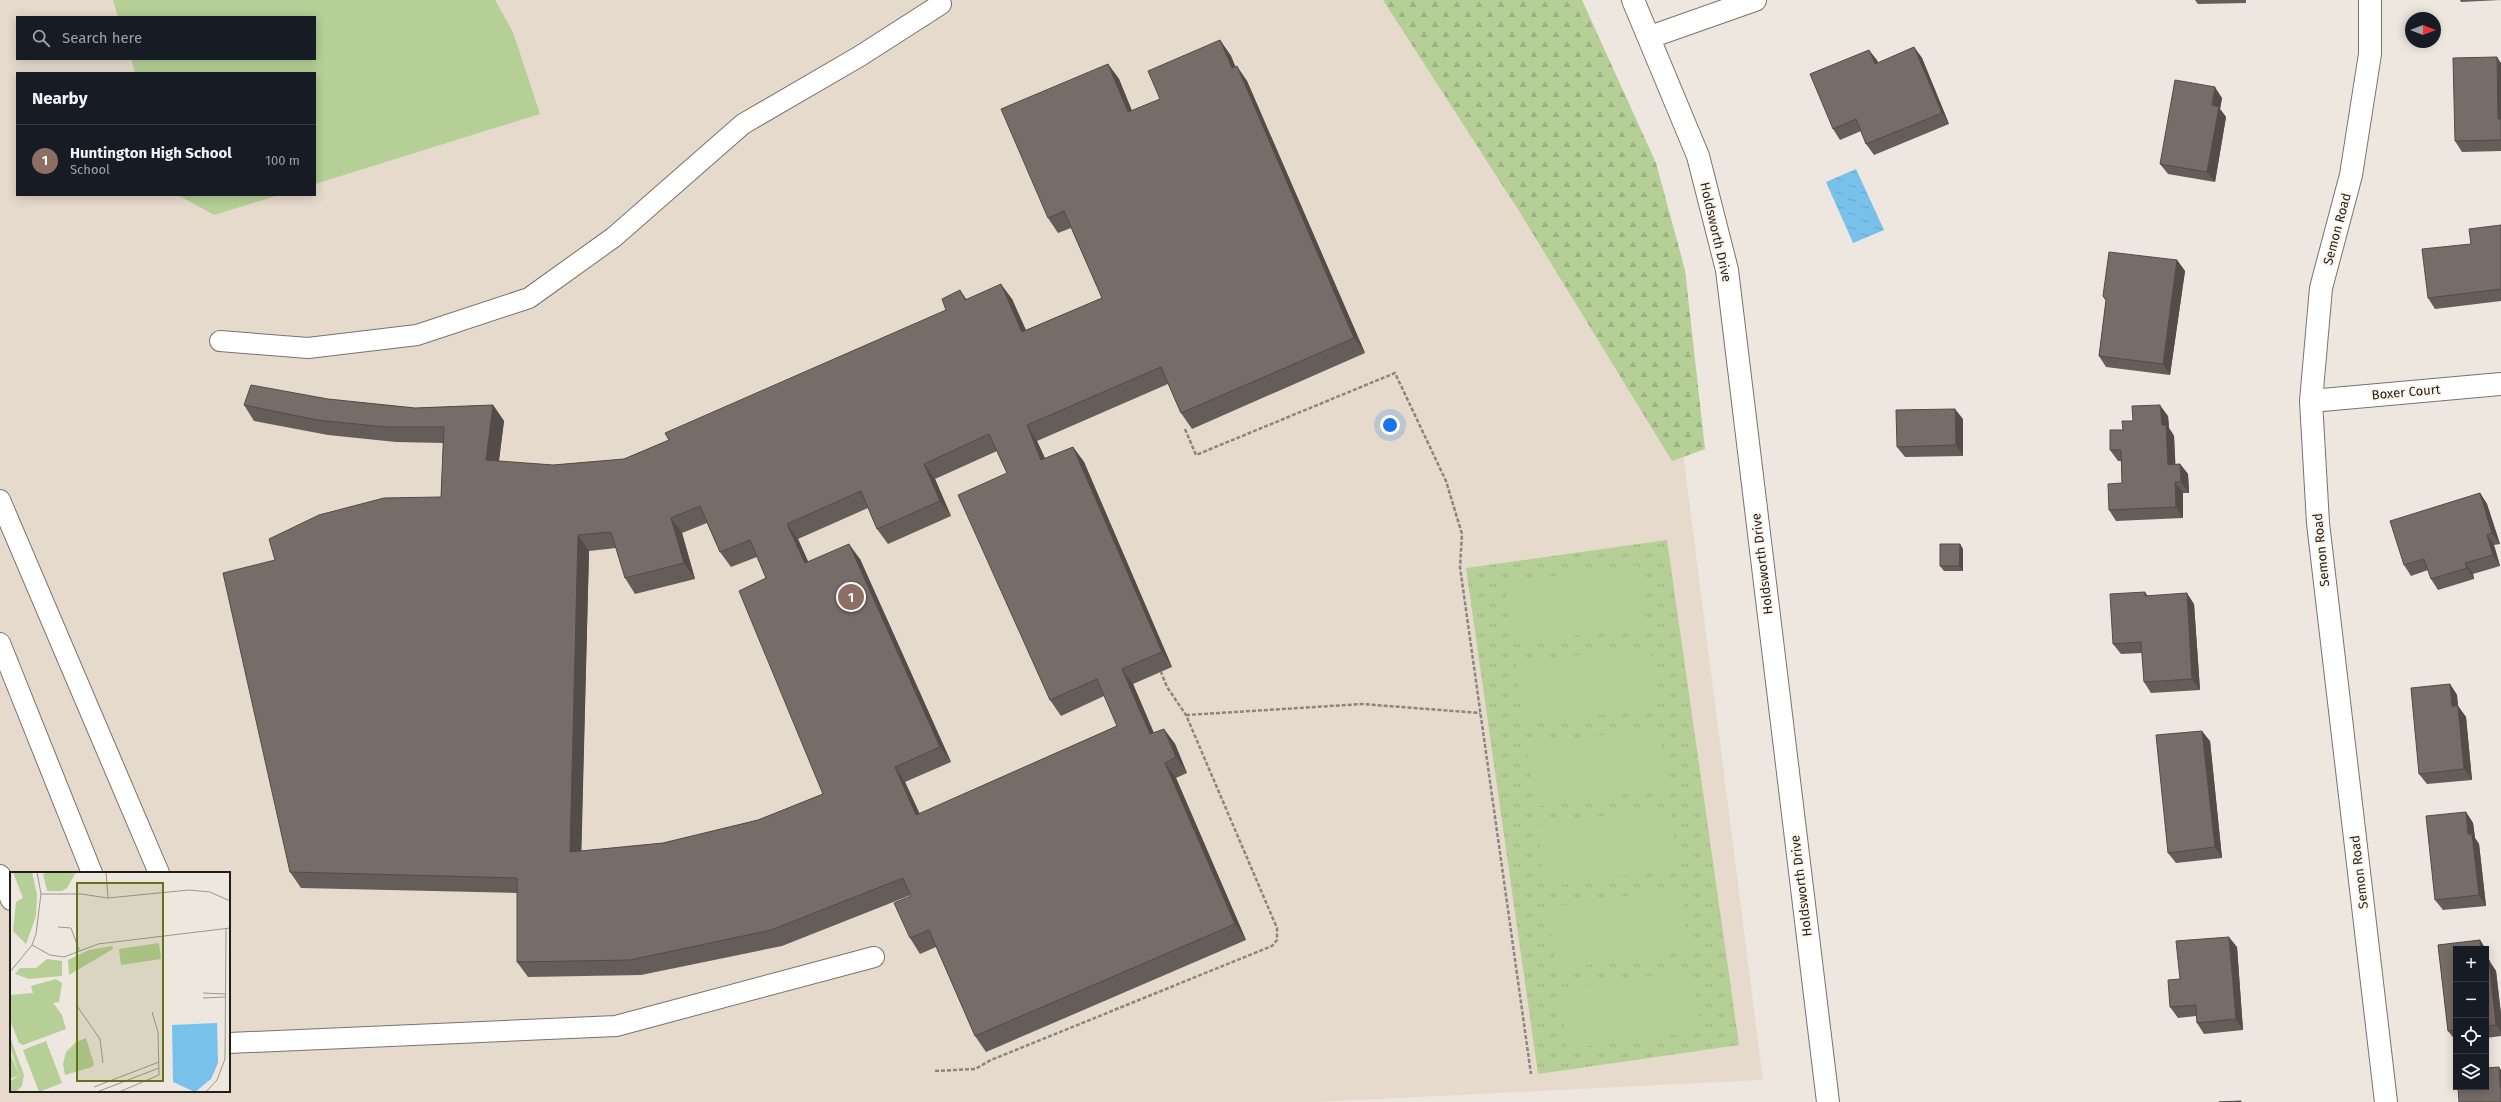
<!DOCTYPE html>
<meta charset="utf-8">
<style>
body{margin:0;font-family:"Fira Sans",sans-serif;background:#20242c;color:#f1f3f6}
.controls{position:absolute;right:12px;bottom:12px;display:grid;overflow:hidden;border-radius:0px;box-shadow:0 2px 10px #0003}
.controls button{width:36px;height:36px;display:grid;place-items:center;padding:0;border:0;border-bottom:1px solid #363941;background:#171b24;color:#f1f3f6;font:20px sans-serif}
.compass{position:absolute;left:2405px;top:12px;width:36px;height:36px;border-radius:50%;background:#171b24;box-shadow:0 2px 10px #0003;rotate:90deg}
.you{position:absolute;left:1390px;top:425px;width:14px;height:14px;margin:-10px;border:3px solid #fff;border-radius:50%;background:#1a73e8;box-shadow:0 0 0 6px #1a73e833}
.badge{display:grid;place-items:center;width:26px;height:26px;border-radius:50%;background:#64701a;color:#fff;font-size:13px;font-weight:700}
.pin{position:absolute;translate:-50% -50%;border:2px solid #fff;box-shadow:0 1px 4px #0006}
.list{margin:0;padding:0;list-style:none}
h2{display:flex;justify-content:space-between;align-items:center;height:52px;margin:0;padding:0 16px;font-size:17px}
h2 small{font-size:13px;font-weight:400;color:#9ea1a6}
.list li{display:grid;grid-template-columns:26px 1fr auto;gap:12px;align-items:center;box-sizing:border-box;height:72px;padding:0 16px;border-top:1px solid #363941}
.list b{display:block;font-size:15px;white-space:nowrap}
.list p{margin:0;font-size:13px;white-space:nowrap;color:#9ea1a6}
.list em{font-size:13px;font-style:normal;color:#9ea1a6}
.icon{flex:none;width:22px;height:22px;fill:none;stroke:currentColor;stroke-width:2;stroke-linecap:round;stroke-linejoin:round}
.map{position:relative;flex:none;width:2501px;height:1102px;overflow:hidden}
.search{position:absolute;background:#171b24;box-shadow:0 2px 10px #0003;left:16px;top:16px;width:300px;height:44px;display:flex;align-items:center;gap:10px;box-sizing:border-box;padding:0 14px;border-radius:0px;color:#9ea1a6;font-size:15px}
.panel{position:absolute;background:#171b24;box-shadow:0 2px 10px #0003;left:16px;top:72px;width:300px;height:124px;border-radius:0px}
.map>svg:first-child{display:block}
</style>
<div class="map">
<svg width="2501" height="1102" viewBox="0 0 2501 1102">
<defs>
<pattern id="forest-firs" width="22" height="20" patternUnits="userSpaceOnUse"><rect width="22" height="20" fill="#b5cf96"/><path d="M5 1l3.5 6h-7zM16 11l3.5 6h-7z" fill="#9bb181"/></pattern>
<pattern id="park-tufts" width="24" height="20" patternUnits="userSpaceOnUse"><rect width="24" height="20" fill="#b5cf96"/><path d="M3 7l-1-3M5 7V3M7 7l1-3M15 17l-1-3M17 17v-4M19 17l1-3" fill="none" stroke="#9bb181"/></pattern>
<pattern id="water-ripples" width="26" height="14" patternUnits="userSpaceOnUse"><rect width="26" height="14" fill="#77c1ea"/><path d="M2 4q2-2 4 0t4 0M15 11q2-2 4 0t4 0" fill="none" stroke="#67a5c8"/></pattern>
</defs>
<rect width="100%" height="100%" fill="#eee7df"/>
<path fill="#e6dacc" fill-rule="evenodd" d="M 0,0 L 1537,0 L 1586,322 L 1666,319 L 1763,1080 L 1315,1102 L 0,1102 ZM 17,17 L 315,17 L 315,59 L 17,59 ZM 17,73 L 315,73 L 315,195 L 17,195 ZM 11,873 L 229,873 L 229,1091 L 11,1091 Z"/>
<path fill="url(#forest-firs)" d="M 1383,0 L 1582,0 L 1656,163 L 1685,270 L 1705,449 L 1672,461 L 1519,211 Z"/>
<path fill="url(#park-tufts)" d="M 1667,540 L 1739,1045 L 1538,1074 L 1466,568 Z"/>
<path fill="#b5cf96" d="M 113,0 L 495,0 L 513,32 L 540,114 L 315,184 L 315,73 L 135,73 L 131,59 L 315,59 L 315,17 L 118,17 Z
M 178,195 L 279,195 L 214,215 Z
M 1638,565 L 1646,626 L 1513,644 L 1505,583 Z
M 1649,646 L 1657,707 L 1525,725 L 1516,663 Z
M 1659,727 L 1668,788 L 1535,807 L 1527,745 Z
M 1670,807 L 1678,869 L 1545,887 L 1537,825 Z
M 1681,889 L 1689,951 L 1556,969 L 1548,907 Z
M 1692,970 L 1700,1031 L 1567,1049 L 1559,988 Z"/>
<path fill="url(#water-ripples)" d="M 1856,169 L 1884,230 L 1853,243 L 1826,182 Z"/>
<g fill="none" stroke-linecap="round" stroke-linejoin="round">
<g stroke="#79736b" stroke-width="22">
<path id="service" d="M 220,341 L 308,348 L 417,335 L 529,298 L 614,237 L 743,124 L 860,56 L 941,4
M 0,500 L 159,873
M 0,643 L 92,873
M 0,875 L 11,900
M 229,1043 L 616,1026 L 874,957"/>
</g>
<g stroke="#79736b" stroke-width="24">
<path id="minor" d="M 1633,0 L 1698,156 L 1727,270 L 1828,1102
M 2370,0 L 2370,54 L 2351,175 L 2321,288 L 2311,401 L 2318,523 L 2386,1102
M 1650,37 L 1755,0
M 2311,401 L 2501,384"/>
</g>
<path stroke="#8a8580" stroke-width="2.5" stroke-dasharray="4 2" stroke-linecap="butt" d="M 1185,429 L 1196,455 L 1395,373 L 1446,481 L 1462,534 L 1460,567 L 1531,1074
M 1186,715 L 1362,704 L 1480,713
M 935,1071 L 975,1069 L 991,1060 L 1272,946 L 1277,940 L 1277,928 L 1186,715 L 1167,687 L 1161,672"/>
<use href="#service" stroke="#fff" stroke-width="20"/>
<use href="#minor" stroke="#fff" stroke-width="22"/>
</g>
<path fill="#655d59" fill-rule="evenodd" d="M 2195,0 L 2246,0 L 2246,3 L 2198,4 Z
M 2460,0 L 2501,0 L 2461,2 Z
M 1220,40 L 1231,56 L 1235,66 L 1247,81 L 1365,353 L 1192,429 L 1181,413 L 1168,384 L 1037,441 L 1045,458 L 1073,447 L 1084,462 L 1172,667 L 1133,684 L 1154,733 L 1164,729 L 1175,744 L 1187,773 L 1176,778 L 1246,940 L 986,1052 L 975,1036 L 936,947 L 920,954 L 910,938 L 911,895 L 782,946 L 641,975 L 528,977 L 517,962 L 517,893 L 301,888 L 290,872 L 275,560 L 441,497 L 443,443 L 396,442 L 328,435 L 254,421 L 244,405 L 328,399 L 415,408 L 493,405 L 504,421 L 499,461 L 553,465 L 624,459 L 669,440 L 946,310 L 966,299 L 1012,299 L 1026,330 L 1102,298 L 1071,228 L 1058,233 L 1048,218 L 1108,64 L 1119,79 L 1132,111 L 1160,99 ZM 997,451 L 1007,473 L 1050,700 L 1061,716 L 1104,696 L 1117,726 L 920,814 L 905,782 L 951,762 L 860,559 L 808,562 L 798,539 L 868,508 L 877,529 L 888,544 L 951,516 L 935,479 ZM 707,523 L 720,552 L 731,567 L 757,557 L 766,578 L 823,794 L 758,820 L 663,843 L 581,851 L 589,551 L 616,548 L 625,578 L 635,594 L 695,579 L 682,533 Z
M 1914,47 L 1922,58 L 1949,124 L 1874,155 L 1866,144 L 1861,131 L 1840,140 L 1833,129 L 1877,60 L 1878,63 Z
M 2501,63 L 2501,151 L 2462,152 L 2455,141 Z
M 2222,98 L 2220,109 L 2226,117 L 2215,182 L 2168,174 L 2160,164 Z
M 2501,225 L 2501,301 L 2435,309 L 2428,298 L 2471,244 Z
M 2177,260 L 2185,271 L 2170,375 L 2106,367 L 2099,356 L 2106,301 L 2103,296 Z
M 2168,416 L 2169,428 L 2174,436 L 2175,464 L 2180,464 L 2188,474 L 2189,493 L 2183,493 L 2183,518 L 2116,521 L 2109,510 L 2122,483 L 2121,461 L 2118,461 L 2110,450 L 2123,430 L 2133,421 Z
M 1963,419 L 1963,456 L 1905,457 L 1897,447 Z
M 2480,493 L 2487,504 L 2500,544 L 2494,545 L 2500,566 L 2473,574 L 2474,579 L 2438,590 L 2431,579 L 2428,570 L 2411,576 L 2404,565 Z
M 1960,544 L 1963,549 L 1963,571 L 1944,571 L 1940,566 Z
M 2145,592 L 2148,596 L 2194,604 L 2200,690 L 2151,693 L 2144,682 L 2142,653 L 2121,654 L 2113,644 Z
M 2450,684 L 2457,695 L 2458,706 L 2466,717 L 2472,780 L 2427,784 L 2419,774 Z
M 2210,741 L 2222,858 L 2176,863 L 2168,853 Z
M 2466,812 L 2473,823 L 2475,838 L 2479,844 L 2486,906 L 2443,910 L 2435,900 Z
M 2480,940 L 2487,951 L 2488,960 L 2496,971 L 2501,1014 L 2501,1036 L 2486,1038 L 2486,949 L 2456,949 L 2456,1041 L 2448,1031 L 2438,945 Z
M 2237,947 L 2243,1030 L 2204,1034 L 2197,1023 L 2196,1016 L 2178,1018 L 2170,1007 L 2180,979 Z"/>
<path fill="#534c49" d="M 1220,40 L 1231,56 L 1242,83 L 1232,68 Z
M 1914,47 L 1922,58 L 1949,124 L 1942,113 Z
M 1869,50 L 1877,60 L 1882,75 L 1875,64 Z
M 2497,57 L 2501,63 L 2501,122 L 2498,119 Z
M 1108,64 L 1119,79 L 1139,128 L 1128,112 Z
M 1237,66 L 1247,81 L 1365,353 L 1354,338 Z
M 2215,87 L 2222,98 L 2220,109 L 2226,117 L 2215,182 L 2207,172 L 2212,105 Z
M 2177,260 L 2185,271 L 2170,375 L 2163,364 Z
M 1001,284 L 1012,299 L 1033,347 L 1022,332 Z
M 960,290 L 971,306 L 965,300 Z
M 493,405 L 504,421 L 497,475 L 486,460 Z
M 2160,405 L 2168,416 L 2169,428 L 2174,436 L 2176,475 L 2168,465 L 2162,425 Z
M 1955,409 L 1963,419 L 1963,456 L 1956,445 Z
M 1027,425 L 1037,441 L 1052,475 L 1041,460 Z
M 1073,447 L 1084,462 L 1172,667 L 1162,652 Z
M 924,464 L 935,479 L 951,516 L 940,501 Z
M 2180,464 L 2188,474 L 2189,493 L 2181,482 Z
M 2175,482 L 2183,493 L 2183,518 L 2176,507 Z
M 2480,493 L 2487,504 L 2500,544 L 2492,533 Z
M 671,518 L 682,533 L 695,579 L 684,563 Z
M 787,524 L 798,539 L 816,579 L 805,563 Z
M 578,535 L 589,551 L 581,868 L 570,852 Z
M 2487,535 L 2494,545 L 2500,566 L 2493,555 Z
M 849,544 L 860,559 L 951,762 L 940,747 Z
M 1960,544 L 1963,549 L 1963,571 L 1959,566 Z
M 2465,563 L 2473,574 L 2474,579 L 2467,568 Z
M 2187,593 L 2194,604 L 2200,690 L 2192,679 Z
M 1122,669 L 1133,684 L 1161,750 L 1150,734 Z
M 2450,684 L 2457,695 L 2458,706 L 2466,717 L 2472,780 L 2464,769 L 2452,706 Z
M 1164,729 L 1175,744 L 1187,773 L 1176,757 Z
M 2202,731 L 2210,741 L 2222,858 L 2215,847 Z
M 1165,763 L 1176,778 L 1246,940 L 1235,924 Z
M 895,767 L 905,782 L 927,831 L 916,815 Z
M 2466,812 L 2473,823 L 2475,838 L 2479,844 L 2486,906 L 2479,895 L 2468,834 Z
M 2229,937 L 2237,947 L 2243,1030 L 2236,1019 Z
M 2480,940 L 2487,951 L 2489,972 L 2486,967 L 2486,949 L 2481,949 Z
M 2489,960 L 2496,971 L 2501,1014 L 2501,1032 L 2496,1025 Z
M 2499,1067 L 2501,1070 L 2501,1088 L 2500,1087 Z"/>
<path fill="#766c68" stroke="#534c49" fill-rule="evenodd" d="M 1220,40 L 1232,68 L 1237,66 L 1354,338 L 1181,413 L 1161,367 L 1027,425 L 1041,460 L 1073,447 L 1162,652 L 1122,669 L 1150,734 L 1164,729 L 1176,757 L 1165,763 L 1235,924 L 975,1036 L 929,930 L 910,938 L 894,903 L 911,896 L 903,878 L 771,930 L 630,960 L 517,962 L 517,878 L 290,872 L 223,573 L 275,560 L 269,539 L 319,515 L 384,498 L 441,497 L 444,427 L 386,427 L 317,420 L 244,405 L 251,385 L 328,399 L 415,408 L 493,405 L 486,460 L 553,465 L 624,459 L 669,440 L 665,433 L 946,310 L 942,299 L 960,290 L 965,300 L 1001,284 L 1022,332 L 1102,298 L 1064,211 L 1048,218 L 1001,109 L 1108,64 L 1128,112 L 1160,99 L 1148,71 ZM 989,434 L 1007,473 L 958,495 L 1050,700 L 1097,679 L 1117,726 L 916,815 L 895,767 L 940,747 L 849,544 L 805,563 L 787,524 L 861,491 L 877,529 L 940,501 L 924,464 ZM 700,506 L 720,552 L 750,540 L 766,578 L 739,591 L 823,794 L 758,820 L 663,843 L 570,852 L 578,535 L 611,532 L 625,578 L 684,563 L 671,518 Z
M 1914,47 L 1942,113 L 1866,144 L 1856,119 L 1833,129 L 1810,74 L 1869,50 L 1875,64 Z
M 2497,57 L 2498,119 L 2501,119 L 2501,140 L 2455,141 L 2453,58 Z
M 2175,80 L 2215,87 L 2212,105 L 2219,107 L 2207,172 L 2160,164 Z
M 2501,225 L 2501,289 L 2428,298 L 2422,249 L 2471,244 L 2469,229 Z
M 2109,252 L 2177,260 L 2163,364 L 2099,356 L 2106,300 L 2103,296 Z
M 2160,405 L 2162,425 L 2166,425 L 2168,465 L 2180,464 L 2181,482 L 2175,482 L 2176,507 L 2109,510 L 2108,484 L 2122,483 L 2121,450 L 2110,450 L 2110,430 L 2123,430 L 2122,421 L 2133,421 L 2132,406 Z
M 1955,409 L 1956,445 L 1897,447 L 1896,410 Z
M 2480,493 L 2492,533 L 2487,535 L 2493,555 L 2465,563 L 2467,568 L 2431,579 L 2424,559 L 2404,565 L 2390,521 Z
M 1940,544 L 1960,544 L 1959,566 L 1940,566 Z
M 2145,592 L 2145,596 L 2187,593 L 2192,679 L 2144,682 L 2141,642 L 2113,644 L 2110,594 Z
M 2450,684 L 2452,706 L 2458,706 L 2464,769 L 2419,774 L 2411,688 Z
M 2202,731 L 2215,847 L 2168,853 L 2156,735 Z
M 2466,812 L 2468,834 L 2472,834 L 2479,895 L 2435,900 L 2426,816 Z
M 2229,937 L 2236,1019 L 2197,1023 L 2196,1005 L 2170,1007 L 2168,980 L 2180,979 L 2176,941 Z
M 2480,940 L 2481,949 L 2456,949 L 2456,1030 L 2448,1031 L 2438,945 Z
M 2489,960 L 2496,1025 L 2486,1026 L 2486,961 Z
M 2499,1067 L 2500,1087 L 2501,1087 L 2501,1102 L 2459,1102 L 2458,1087 L 2486,1087 L 2486,1068 Z
M 2241,1101 L 2241,1102 L 2219,1102 Z"/>
<g text-anchor="middle" dominant-baseline="central" stroke-width="4" stroke-linejoin="round" paint-order="stroke">
<g font-size="13" fill="#201d1a" stroke="#fcf5ec">
<text transform="translate(2337 229) rotate(-75)">Semon Road</text>
<text transform="translate(1716 232) rotate(77)">Holdsworth Drive</text>
<text transform="translate(2406 392) rotate(-5)">Boxer Court</text>
<text transform="translate(2321 550) rotate(-96)">Semon Road</text>
<text transform="translate(1762 564) rotate(-97)">Holdsworth Drive</text>
<text transform="translate(2359 872) rotate(-97)">Semon Road</text>
<text transform="translate(1801 886) rotate(-97)">Holdsworth Drive</text>
</g>
</g>
<g transform="translate(10 872)">
<rect width="220" height="220" fill="#eee7df"/>
<path d="M 0,175 L 11,204 L 0,209 L 9,203 Z" fill="#b5cf96"/>
<path d="M 3,0 L 22,0 L 27,23 L 26,44 L 16,72 L 3,59 L 6,30 L 13,26 ZM 38,0 L 66,0 L 57,16 L 52,19 L 37,19 L 33,2 ZM 102,74 L 103,77 L 59,103 L 58,88 L 79,78 ZM 37,87 L 52,89 L 52,104 L 19,107 L 5,102 L 10,96 L 26,96 Z" fill="#b5cf96"/>
<path d="M 149,71 L 151,87 L 111,93 L 109,77 Z" fill="#b5cf96"/>
<path d="M 46,107 L 52,111 L 49,130 L 43,131 L 52,143 L 56,157 L 13,173 L 9,171 L 0,148 L 0,123 L 23,121 L 21,114 ZM 0,165 L 14,203 L 12,214 L 6,220 L 0,220 L 0,209 L 11,204 L 0,175 ZM 76,166 L 84,192 L 82,195 L 55,203 L 53,192 L 56,180 L 66,170 ZM 36,169 L 52,211 L 29,220 L 13,178 ZM 0,181 L 9,203 L 0,207 Z" fill="#b5cf96"/>
<path d="M 207,151 L 208,191 L 201,207 L 185,220 L 163,210 L 162,153 Z" fill="#77c1ea"/>
<path fill="none" stroke="#9c9690" stroke-width="1" d="M 96,0 L 98,26M 31,22 L 71,22 L 98,26 L 179,18 L 200,20 L 220,29M 48,55 L 61,56 L 69,78M 22,73 L 40,83 L 54,85 L 88,72 L 220,56M 0,100 L 22,73 L 26,62 L 31,22 L 27,0M 193,121 L 215,122M 193,126 L 215,125M 67,134 L 90,167 L 93,191M 84,215 L 149,190M 87,220 L 149,196M 109,220 L 149,203 L 148,160 L 142,140M 196,220 L 207,208 L 215,187 L 216,57"/>
<path fill="#64701a" fill-opacity="0.15" stroke="#64701a" stroke-width="2" d="M 67,11 L 153,11 L 153,209 L 67,209 Z"/>
<rect width="220" height="220" fill="none" stroke="#201d1a" stroke-width="2"/>
</g>
</svg>
<div class="controls">
<button>+</button>
<button>−</button>
<button><svg class="icon" aria-label="locate" viewBox="0 0 24 24"><circle cx="12" cy="12" r="6"/><path d="M12 2v4M12 18v4M2 12h4M18 12h4"/></svg></button>
<button><svg class="icon" aria-label="layers" viewBox="0 0 24 24"><path d="M12 4l9 5-9 5-9-5zM3 14l9 5 9-5"/></svg></button>
</div>
<svg class="compass" viewBox="-18 -18 36 36"><path d="M0-13l5 13h-10z" fill="#e53935"/><path d="M0 13l5-13h-10z" fill="#9ea1a6"/></svg>
<div class="you"></div>
<div class="pin badge" style="left:851px;top:597px;background:#8d6e63">1</div>
<div class="search"><svg class="icon" aria-label="search" viewBox="0 0 24 24"><circle cx="10" cy="10" r="6"/><path d="M15 15l6 6"/></svg>Search here</div>
<section class="panel">
<h2>Nearby<small></small></h2>
<ul class="list">
<li><span class="badge" style="background:#8d6e63">1</span><div><b>Huntington High School</b><p>School</p></div><em>100 m</em></li>
</ul>
</section>
</div>
